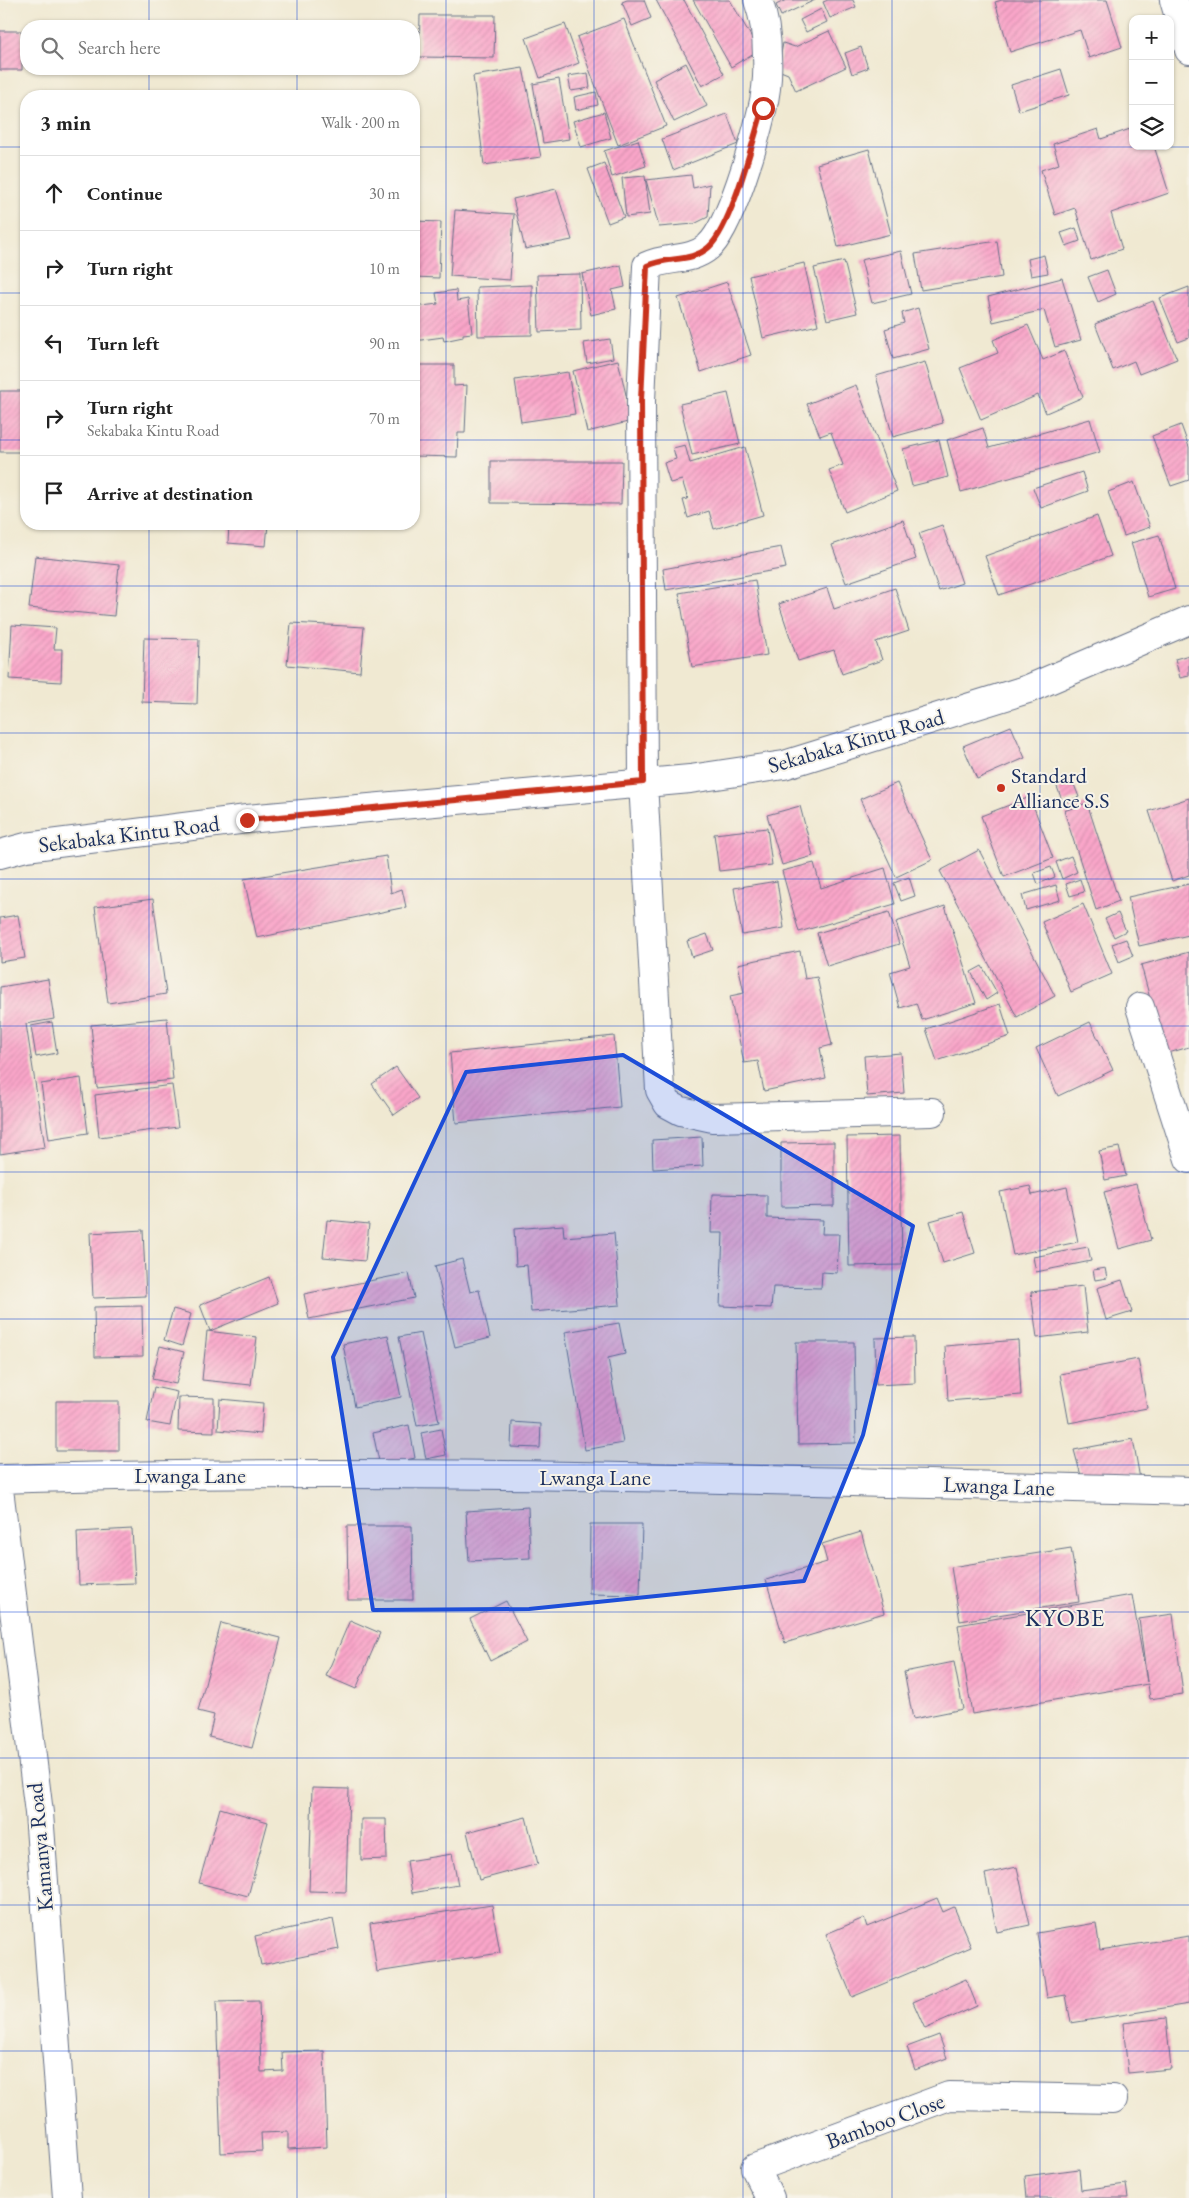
<!DOCTYPE html>
<meta charset="utf-8">
<style>
body{margin:0;font-family:"EB Garamond",serif;background:#f6f6f6;color:#222}
.controls{position:absolute;right:15px;top:15px;display:grid;overflow:hidden;border-radius:10px;box-shadow:0 1px 4px #0004}
.controls button{width:45px;height:45px;display:grid;place-items:center;padding:0;border:0;border-bottom:1px solid #e0e0e0;background:#fff;color:#222;font:25px sans-serif}
.stop{position:absolute;width:15px;height:15px;margin:-11px;border:4px solid #c8321e;border-radius:50%;background:#fff}
.stop.end{background:#c8321e;border-color:#fff;box-shadow:0 1px 5px #0008}
.list{margin:0;padding:0;list-style:none}
h2{display:flex;justify-content:space-between;align-items:center;height:65px;margin:0;padding:0 20px;font-size:21px}
h2 small{font-size:16px;font-weight:400;color:#767676}
.list li{display:grid;grid-template-columns:32px 1fr auto;gap:15px;align-items:center;box-sizing:border-box;height:75px;padding:0 20px;border-top:1px solid #e0e0e0}
.list b{display:block;font-size:19px;white-space:nowrap}
.list p{margin:0;font-size:16px;white-space:nowrap;color:#767676}
.list em{font-size:16px;font-style:normal;color:#767676}
.icon{flex:none;width:28px;height:28px;fill:none;stroke:currentColor;stroke-width:2;stroke-linecap:round;stroke-linejoin:round}
.map{position:relative;flex:none;width:1189px;height:2198px;overflow:hidden}
.search{position:absolute;background:#fff;box-shadow:0 1px 4px #0004;left:20px;top:20px;width:400px;height:55px;display:flex;align-items:center;gap:12px;box-sizing:border-box;padding:0 18px;border-radius:20px;color:#767676;font-size:19px}
.panel{position:absolute;background:#fff;box-shadow:0 1px 4px #0004;left:20px;top:90px;width:400px;height:440px;border-radius:20px}
.map>svg:first-child{display:block}
</style>
<div class="map">
<svg width="1189" height="2198" viewBox="0 0 1189 2198">
<defs>
<pattern id="building-hatch" width="6" height="6" patternUnits="userSpaceOnUse" patternTransform="scale(1.25)"><rect width="6" height="6" fill="#faa6c9"/><path d="M-1 1l2-2M0 6l6-6M5 7l2-2" fill="none" stroke="#d68faf"/></pattern>
</defs>
<rect width="100%" height="100%" fill="#f7f3e8"/>
<filter id="ink" filterUnits="userSpaceOnUse"><feTurbulence type="fractalNoise" baseFrequency=".02" numOctaves="2"/><feDisplacementMap in="SourceGraphic" scale="10" xChannelSelector="R" yChannelSelector="G"/><feConvolveMatrix kernelMatrix="1 2 1 2 8 2 1 2 1" color-interpolation-filters="sRGB"/></filter>
<filter id="wash" filterUnits="userSpaceOnUse"><feTurbulence type="fractalNoise" baseFrequency=".0096" numOctaves="4" result="noise"/><feDisplacementMap in="SourceGraphic" scale="20" xChannelSelector="R" yChannelSelector="G"/><feGaussianBlur stdDeviation="1.12" result="paint"/><feColorMatrix in="noise" values="0 0 0 0 0 0 0 0 0 0 0 0 0 0 0 0 0 1.4 0 .05"/><feComposite in="paint" operator="in"/></filter>
<g filter="url(#wash)">
<rect width="100%" height="100%" fill="#f0e9d2"/>
<g id="blocks">
<path fill="url(#building-hatch)" d="M 627,0 L 644,0 L 651,18 L 632,26 L 622,2 Z
M 656,0 L 684,0 L 724,74 L 702,86 Z
M 693,0 L 730,0 L 759,50 L 731,67 Z
M 786,0 L 815,0 L 781,16 L 776,5 Z
M 828,0 L 853,0 L 856,7 L 830,18 L 823,2 Z
M 1002,0 L 1107,0 L 1122,47 L 1089,58 L 1080,30 L 1010,52 L 995,2 Z
M 821,9 L 827,22 L 806,32 L 800,20 Z
M 420,15 L 495,15 L 494,58 L 419,57 Z
M 624,19 L 666,126 L 618,145 L 577,37 Z
M 565,24 L 579,63 L 540,78 L 526,38 Z
M 0,31 L 22,31 L 22,70 L 0,70 Z
M 829,31 L 846,67 L 796,91 L 788,74 L 778,70 L 783,43 L 795,47 Z
M 861,47 L 868,68 L 852,74 L 845,53 Z
M 686,63 L 707,106 L 674,122 L 654,80 Z
M 523,68 L 541,157 L 484,165 L 473,76 Z
M 1061,69 L 1069,95 L 1019,111 L 1011,85 Z
M 588,73 L 590,88 L 571,91 L 568,76 Z
M 559,79 L 569,139 L 543,143 L 533,84 Z
M 596,92 L 598,105 L 576,110 L 574,97 Z
M 604,112 L 611,138 L 581,147 L 573,121 Z
M 727,114 L 738,144 L 673,170 L 662,139 Z
M 1133,128 L 1133,146 L 1154,146 L 1169,193 L 1111,213 L 1122,249 L 1091,260 L 1075,208 L 1055,215 L 1041,170 L 1059,164 L 1053,144 L 1098,129 L 1101,139 Z
M 638,140 L 646,166 L 612,177 L 604,151 Z
M 869,149 L 891,234 L 838,247 L 817,164 Z
M 604,163 L 624,217 L 608,223 L 588,169 Z
M 691,175 L 693,188 L 710,184 L 708,217 L 694,224 L 659,227 L 646,180 Z
M 645,176 L 650,214 L 626,217 L 622,178 Z
M 556,189 L 572,240 L 525,249 L 513,199 Z
M 455,210 L 514,214 L 510,280 L 450,276 Z
M 414,221 L 441,222 L 439,278 L 414,277 Z
M 1076,228 L 1080,241 L 1066,246 L 1061,233 Z
M 997,241 L 1002,277 L 921,290 L 915,254 Z
M 901,251 L 911,294 L 872,303 L 861,260 Z
M 1044,255 L 1048,273 L 1031,276 L 1028,259 Z
M 844,261 L 857,313 L 827,320 L 814,268 Z
M 804,263 L 818,325 L 763,338 L 749,276 Z
M 621,265 L 625,287 L 612,290 L 616,309 L 591,315 L 582,274 Z
M 1107,270 L 1116,294 L 1098,302 L 1088,277 Z
M 580,274 L 581,330 L 539,332 L 537,275 Z
M 1062,278 L 1081,340 L 1055,347 L 1044,310 L 993,322 L 988,297 Z
M 727,282 L 751,355 L 701,372 L 678,298 Z
M 532,285 L 532,335 L 478,336 L 477,287 Z
M 1189,287 L 1189,338 L 1178,342 L 1160,298 Z
M 456,290 L 457,301 L 468,299 L 472,333 L 463,334 L 463,337 L 444,341 L 443,337 L 414,341 L 414,307 L 438,304 L 436,293 Z
M 1153,301 L 1177,359 L 1139,374 L 1134,361 L 1113,370 L 1095,324 Z
M 918,308 L 929,349 L 893,359 L 885,329 L 904,323 L 902,313 Z
M 1028,325 L 1043,360 L 1064,351 L 1083,397 L 1046,413 L 1038,395 L 981,420 L 960,368 L 998,353 L 993,340 Z
M 610,339 L 613,358 L 587,363 L 584,343 Z
M 618,360 L 632,421 L 587,432 L 573,371 Z
M 925,362 L 943,423 L 893,437 L 876,376 Z
M 414,365 L 454,365 L 454,386 L 467,385 L 465,433 L 458,433 L 457,457 L 414,456 Z
M 568,372 L 575,414 L 521,422 L 515,380 Z
M 856,385 L 897,491 L 845,512 L 829,470 L 843,465 L 831,432 L 820,436 L 807,404 Z
M 0,391 L 26,391 L 26,452 L 0,452 Z
M 728,393 L 740,444 L 692,455 L 680,404 Z
M 1090,419 L 1100,452 L 961,492 L 947,440 L 983,428 L 989,448 Z
M 1181,425 L 1189,447 L 1189,480 L 1171,486 L 1152,436 Z
M 939,440 L 948,477 L 912,486 L 903,449 Z
M 685,445 L 690,463 L 745,447 L 763,515 L 714,529 L 709,511 L 688,518 L 683,500 L 688,499 L 682,480 L 670,483 L 664,463 L 676,459 L 673,448 Z
M 491,461 L 622,461 L 621,504 L 491,503 Z
M 1082,472 L 1088,491 L 1041,508 L 1033,488 Z
M 1134,482 L 1150,527 L 1124,536 L 1108,492 Z
M 1097,516 L 1111,556 L 999,595 L 985,556 Z
M 903,520 L 916,559 L 846,583 L 832,545 Z
M 229,524 L 268,524 L 266,546 L 228,543 Z
M 942,525 L 962,583 L 939,591 L 919,533 Z
M 1159,535 L 1175,589 L 1148,597 L 1131,543 Z
M 781,547 L 786,568 L 666,590 L 663,569 Z
M 35,556 L 119,565 L 114,616 L 29,608 Z
M 755,580 L 767,655 L 692,667 L 679,593 Z
M 827,588 L 834,609 L 895,588 L 909,631 L 876,642 L 882,660 L 842,674 L 834,650 L 798,661 L 779,604 Z
M 291,623 L 364,627 L 360,672 L 287,665 Z
M 12,625 L 56,628 L 54,649 L 62,649 L 61,682 L 9,679 Z
M 144,638 L 199,639 L 197,704 L 142,702 Z
M 1189,655 L 1189,676 L 1180,678 L 1175,659 Z
M 1011,726 L 1025,758 L 977,779 L 963,746 Z
M 1071,777 L 1079,797 L 1063,803 L 1056,784 Z
M 897,783 L 932,860 L 896,877 L 860,799 Z
M 1030,797 L 1053,858 L 1004,877 L 981,816 Z
M 1189,798 L 1189,875 L 1172,881 L 1149,811 Z
M 1087,803 L 1119,901 L 1096,910 L 1064,811 Z
M 800,806 L 813,856 L 782,865 L 767,815 Z
M 767,828 L 772,865 L 719,871 L 714,834 Z
M 979,850 L 1055,996 L 1017,1017 L 940,871 Z
M 386,856 L 391,893 L 402,889 L 406,907 L 257,938 L 244,879 Z
M 1071,856 L 1077,872 L 1062,879 L 1056,862 Z
M 814,863 L 821,888 L 885,868 L 895,904 L 799,932 L 782,871 Z
M 1051,867 L 1055,877 L 1038,884 L 1034,873 Z
M 909,877 L 915,896 L 901,901 L 894,883 Z
M 1080,879 L 1084,892 L 1070,896 L 1066,884 Z
M 777,881 L 784,928 L 742,935 L 734,888 Z
M 1189,884 L 1189,935 L 1139,946 L 1128,897 Z
M 1056,885 L 1060,900 L 1026,910 L 1022,895 Z
M 153,899 L 166,994 L 108,1003 L 95,907 Z
M 1083,904 L 1112,974 L 1071,992 L 1042,922 Z
M 945,906 L 976,1003 L 922,1020 L 916,1003 L 900,1008 L 890,972 L 910,966 L 896,922 Z
M 889,912 L 899,944 L 827,966 L 817,933 Z
M 1118,913 L 1126,931 L 1114,937 L 1105,919 Z
M 18,915 L 25,958 L 0,962 L 0,918 Z
M 707,934 L 713,950 L 692,957 L 687,941 Z
M 1126,939 L 1133,956 L 1119,962 L 1112,944 Z
M 800,951 L 805,979 L 817,977 L 832,1045 L 820,1048 L 826,1078 L 764,1091 L 758,1061 L 744,1063 L 730,996 L 744,993 L 738,964 Z
M 1189,952 L 1189,1047 L 1165,1054 L 1141,965 Z
M 982,966 L 997,993 L 986,1000 L 971,972 Z
M 48,979 L 54,1019 L 26,1024 L 45,1147 L 0,1154 L 0,987 Z
M 1000,1004 L 1010,1036 L 937,1061 L 926,1029 Z
M 167,1018 L 173,1080 L 97,1088 L 91,1025 Z
M 52,1022 L 57,1053 L 36,1057 L 31,1026 Z
M 1090,1022 L 1113,1070 L 1058,1096 L 1036,1048 Z
M 614,1036 L 620,1107 L 456,1123 L 450,1053 Z
M 901,1053 L 904,1093 L 867,1096 L 864,1056 Z
M 396,1067 L 418,1098 L 394,1115 L 372,1084 Z
M 81,1078 L 88,1133 L 49,1139 L 41,1084 Z
M 172,1085 L 178,1127 L 99,1137 L 95,1095 Z
M 900,1136 L 902,1265 L 849,1266 L 847,1137 Z
M 702,1137 L 703,1166 L 653,1169 L 652,1140 Z
M 834,1142 L 834,1206 L 781,1207 L 781,1143 Z
M 1119,1147 L 1126,1176 L 1105,1180 L 1099,1151 Z
M 1136,1184 L 1151,1240 L 1119,1249 L 1104,1192 Z
M 1030,1186 L 1032,1195 L 1067,1187 L 1078,1242 L 1013,1255 L 1000,1192 Z
M 712,1194 L 767,1195 L 767,1218 L 823,1220 L 822,1234 L 839,1234 L 837,1273 L 822,1272 L 821,1288 L 773,1287 L 771,1308 L 720,1306 L 723,1233 L 711,1233 Z
M 963,1212 L 975,1253 L 943,1263 L 930,1221 Z
M 327,1220 L 369,1224 L 365,1261 L 323,1257 Z
M 563,1225 L 564,1237 L 614,1233 L 620,1305 L 531,1312 L 527,1265 L 516,1266 L 514,1229 Z
M 143,1230 L 146,1296 L 93,1298 L 90,1233 Z
M 1088,1247 L 1091,1261 L 1036,1272 L 1033,1257 Z
M 462,1259 L 470,1292 L 479,1290 L 490,1338 L 455,1347 L 435,1266 Z
M 1105,1268 L 1107,1278 L 1095,1280 L 1093,1270 Z
M 409,1273 L 414,1298 L 309,1319 L 304,1294 Z
M 269,1277 L 278,1303 L 210,1331 L 200,1305 Z
M 1122,1280 L 1132,1312 L 1106,1320 L 1097,1288 Z
M 1083,1286 L 1088,1332 L 1037,1338 L 1031,1292 Z
M 142,1306 L 143,1356 L 95,1357 L 94,1307 Z
M 173,1309 L 191,1314 L 182,1346 L 164,1340 Z
M 619,1323 L 625,1354 L 608,1358 L 623,1443 L 585,1450 L 565,1332 Z
M 207,1331 L 257,1337 L 251,1385 L 202,1380 Z
M 421,1333 L 439,1422 L 417,1426 L 399,1337 Z
M 388,1335 L 401,1397 L 355,1407 L 343,1344 Z
M 914,1337 L 915,1383 L 876,1385 L 875,1338 Z
M 1018,1340 L 1021,1395 L 948,1401 L 945,1346 Z
M 796,1342 L 854,1342 L 856,1443 L 798,1444 Z
M 160,1346 L 184,1352 L 176,1384 L 152,1379 Z
M 1138,1359 L 1147,1408 L 1069,1423 L 1060,1374 Z
M 154,1387 L 177,1392 L 170,1426 L 147,1422 Z
M 179,1397 L 214,1398 L 214,1432 L 178,1431 Z
M 220,1399 L 263,1403 L 261,1434 L 218,1430 Z
M 56,1401 L 119,1401 L 119,1451 L 56,1451 Z
M 512,1422 L 541,1424 L 540,1448 L 511,1447 Z
M 409,1425 L 415,1458 L 380,1466 L 373,1433 Z
M 441,1429 L 446,1455 L 426,1459 L 421,1433 Z
M 1133,1439 L 1140,1479 L 1083,1483 L 1074,1450 Z
M 528,1507 L 530,1558 L 469,1561 L 466,1511 Z
M 590,1524 L 642,1524 L 640,1595 L 589,1594 Z
M 347,1526 L 412,1526 L 413,1600 L 348,1600 Z
M 132,1529 L 135,1583 L 79,1585 L 77,1532 Z
M 861,1532 L 884,1613 L 785,1643 L 766,1580 L 827,1562 L 822,1544 Z
M 1071,1548 L 1079,1602 L 960,1621 L 951,1567 Z
M 1132,1595 L 1147,1682 L 1139,1619 L 1173,1614 L 1183,1694 L 1150,1699 L 1148,1684 L 972,1714 L 958,1625 Z
M 506,1601 L 527,1642 L 490,1661 L 470,1619 Z
M 350,1620 L 380,1633 L 356,1689 L 326,1676 Z
M 221,1623 L 281,1638 L 252,1748 L 209,1737 L 214,1715 L 198,1711 Z
M 954,1662 L 963,1709 L 913,1719 L 904,1672 Z
M 312,1788 L 349,1789 L 346,1892 L 309,1891 Z
M 220,1808 L 268,1822 L 248,1896 L 199,1883 Z
M 526,1817 L 538,1864 L 479,1880 L 467,1832 Z
M 361,1819 L 386,1819 L 387,1859 L 361,1860 Z
M 452,1854 L 458,1885 L 412,1893 L 407,1861 Z
M 1017,1867 L 1030,1925 L 997,1932 L 985,1874 Z
M 937,1898 L 943,1912 L 954,1907 L 971,1947 L 852,1997 L 826,1934 L 864,1918 L 867,1927 Z
M 492,1905 L 500,1953 L 377,1972 L 370,1923 Z
M 333,1919 L 339,1949 L 261,1965 L 255,1936 Z
M 1096,1923 L 1100,1950 L 1189,1936 L 1189,2004 L 1071,2023 L 1066,1995 L 1047,1998 L 1037,1933 Z
M 966,1979 L 977,2006 L 925,2029 L 913,2002 Z
M 259,2001 L 261,2072 L 283,2071 L 282,2052 L 324,2051 L 327,2147 L 288,2149 L 288,2132 L 261,2133 L 262,2151 L 221,2153 L 216,2002 Z
M 1166,2018 L 1171,2069 L 1128,2073 L 1123,2023 Z
M 939,2035 L 947,2058 L 915,2070 L 907,2047 Z
M 1079,2169 L 1081,2190 L 1126,2184 L 1128,2198 L 1027,2198 L 1025,2176 Z"/>
</g>
</g>
<g filter="url(#ink)">
<use href="#blocks" fill-opacity="0" stroke="#667087" stroke-width="1"/>
<g fill="none" stroke-linecap="round" stroke-linejoin="round">
<g stroke="#667087" stroke-width="30">
<path id="minor" d="M 758,0 C 764,17 767,38 767,56 C 768,73 766,94 762,110 C 755,140 730,229 708,247 C 690,262 667,256 647,266 L 641,401 L 643,782 L 660,1090 L 668,1104 L 681,1111 L 713,1118 L 932,1112
M 1174,0 L 1189,50
M 0,854 L 26,847 L 247,819 L 690,779 L 784,765 L 1028,689 L 1189,620
M 1140,1007 L 1189,1159
M 0,1479 C 396,1466 793,1481 1189,1491
M 0,1497 L 39,1813 L 67,2198
M 770,2198 L 755,2168 L 949,2096 L 1113,2099"/>
</g>
<use href="#minor" stroke="#fff" stroke-width="28"/>
</g>
</g>
<g fill="none" stroke-linecap="round" stroke-linejoin="round" filter="url(#ink)">
<path stroke="#c8321e" stroke-width="6" d="M 247,820 L 643,782 L 641,401 L 647,266 C 667,256 691,263 709,247 C 732,226 753,140 763,108"/>
</g>
<path fill="#1d4ed8" fill-opacity="0.2" stroke="#1d4ed8" stroke-width="4" stroke-linejoin="round" d="M 623,1055 L 913,1226 L 863,1435 L 804,1581 L 529,1609 L 373,1610 L 333,1357 L 466,1072 Z"/>
<path fill="none" stroke="#1d4ed8" stroke-width="1" stroke-opacity="0.55" d="M 149,0 L 149,26M 297,0 L 297,26M 446,0 L 446,2198M 594,0 L 594,2198M 743,0 L 743,2198M 892,0 L 892,2198M 1040,0 L 1040,2198M 149,69 L 149,96M 297,69 L 297,96M 0,147 L 26,147M 414,147 L 1189,147M 0,293 L 26,293M 414,293 L 1189,293M 0,440 L 26,440M 414,440 L 1189,440M 149,524 L 149,2198M 297,524 L 297,2198M 0,586 L 1189,586M 0,733 L 1189,733M 0,879 L 1189,879M 0,1026 L 1189,1026M 0,1172 L 1189,1172M 0,1319 L 1189,1319M 0,1465 L 1189,1465M 0,1612 L 1189,1612M 0,1758 L 1189,1758M 0,1905 L 1189,1905M 0,2051 L 1189,2051"/>
<circle fill="#c8321e" stroke="#f7f3e8" stroke-width="2" cx="1001" cy="788" r="5"/>
<g text-anchor="middle" dominant-baseline="central" stroke-width="4" stroke-linejoin="round" paint-order="stroke">
<g font-size="22" fill="#1b2f5e" stroke="#f7f3e8">
<text transform="translate(856 741) rotate(-16)">Sekabaka Kintu Road</text>
<text transform="translate(129 834) rotate(-7)">Sekabaka Kintu Road</text>
<text x="190" y="1475">Lwanga Lane</text>
<text x="595" y="1477">Lwanga Lane</text>
<text transform="translate(999 1486) rotate(2)">Lwanga Lane</text>
<text transform="translate(40 1847) rotate(-95)">Kamanya Road</text>
<text transform="translate(885 2121) rotate(-20)">Bamboo Close</text>
</g>
<g font-size="22" fill="#1b2f5e" stroke="#f7f3e8" text-anchor="start">
<text x="1011" y="775">Standard<tspan x="1011" dy="25">Alliance S.S</tspan></text>
</g>
<g font-size="24" letter-spacing="1" fill="#1b2f5e" stroke="#f7f3e8">
<text x="1065" y="1617">KYOBE</text>
</g>
</g>
</svg>
<div class="controls">
<button>+</button>
<button>−</button>
<button><svg class="icon" aria-label="layers" viewBox="0 0 24 24"><path d="M12 4l9 5-9 5-9-5zM3 14l9 5 9-5"/></svg></button>
</div>
<div class="stop" style="left:763px;top:108px"></div>
<div class="stop end" style="left:247px;top:820px"></div>
<div class="search"><svg class="icon" aria-label="search" viewBox="0 0 24 24"><circle cx="10" cy="10" r="6"/><path d="M15 15l6 6"/></svg>Search here</div>
<section class="panel">
<h2>3 min<small>Walk · 200 m</small></h2>
<ul class="list">
<li><svg class="icon" aria-label="ahead" viewBox="0 0 24 24"><path d="M12 20V5M6 11l6-6 6 6"/></svg><div><b>Continue</b></div><em>30 m</em></li>
<li><svg class="icon" aria-label="right" viewBox="0 0 24 24"><path d="M7 20v-9h11M14 6l5 5-5 5"/></svg><div><b>Turn right</b></div><em>10 m</em></li>
<li><svg class="icon" aria-label="left" viewBox="0 0 24 24"><path d="M17 20v-9H6M10 6l-5 5 5 5"/></svg><div><b>Turn left</b></div><em>90 m</em></li>
<li><svg class="icon" aria-label="right" viewBox="0 0 24 24"><path d="M7 20v-9h11M14 6l5 5-5 5"/></svg><div><b>Turn right</b><p>Sekabaka Kintu Road</p></div><em>70 m</em></li>
<li><svg class="icon" aria-label="arrive" viewBox="0 0 24 24"><path d="M6 21V4h12l-3 4 3 4H6"/></svg><div><b>Arrive at destination</b></div></li>
</ul>
</section>
</div>
